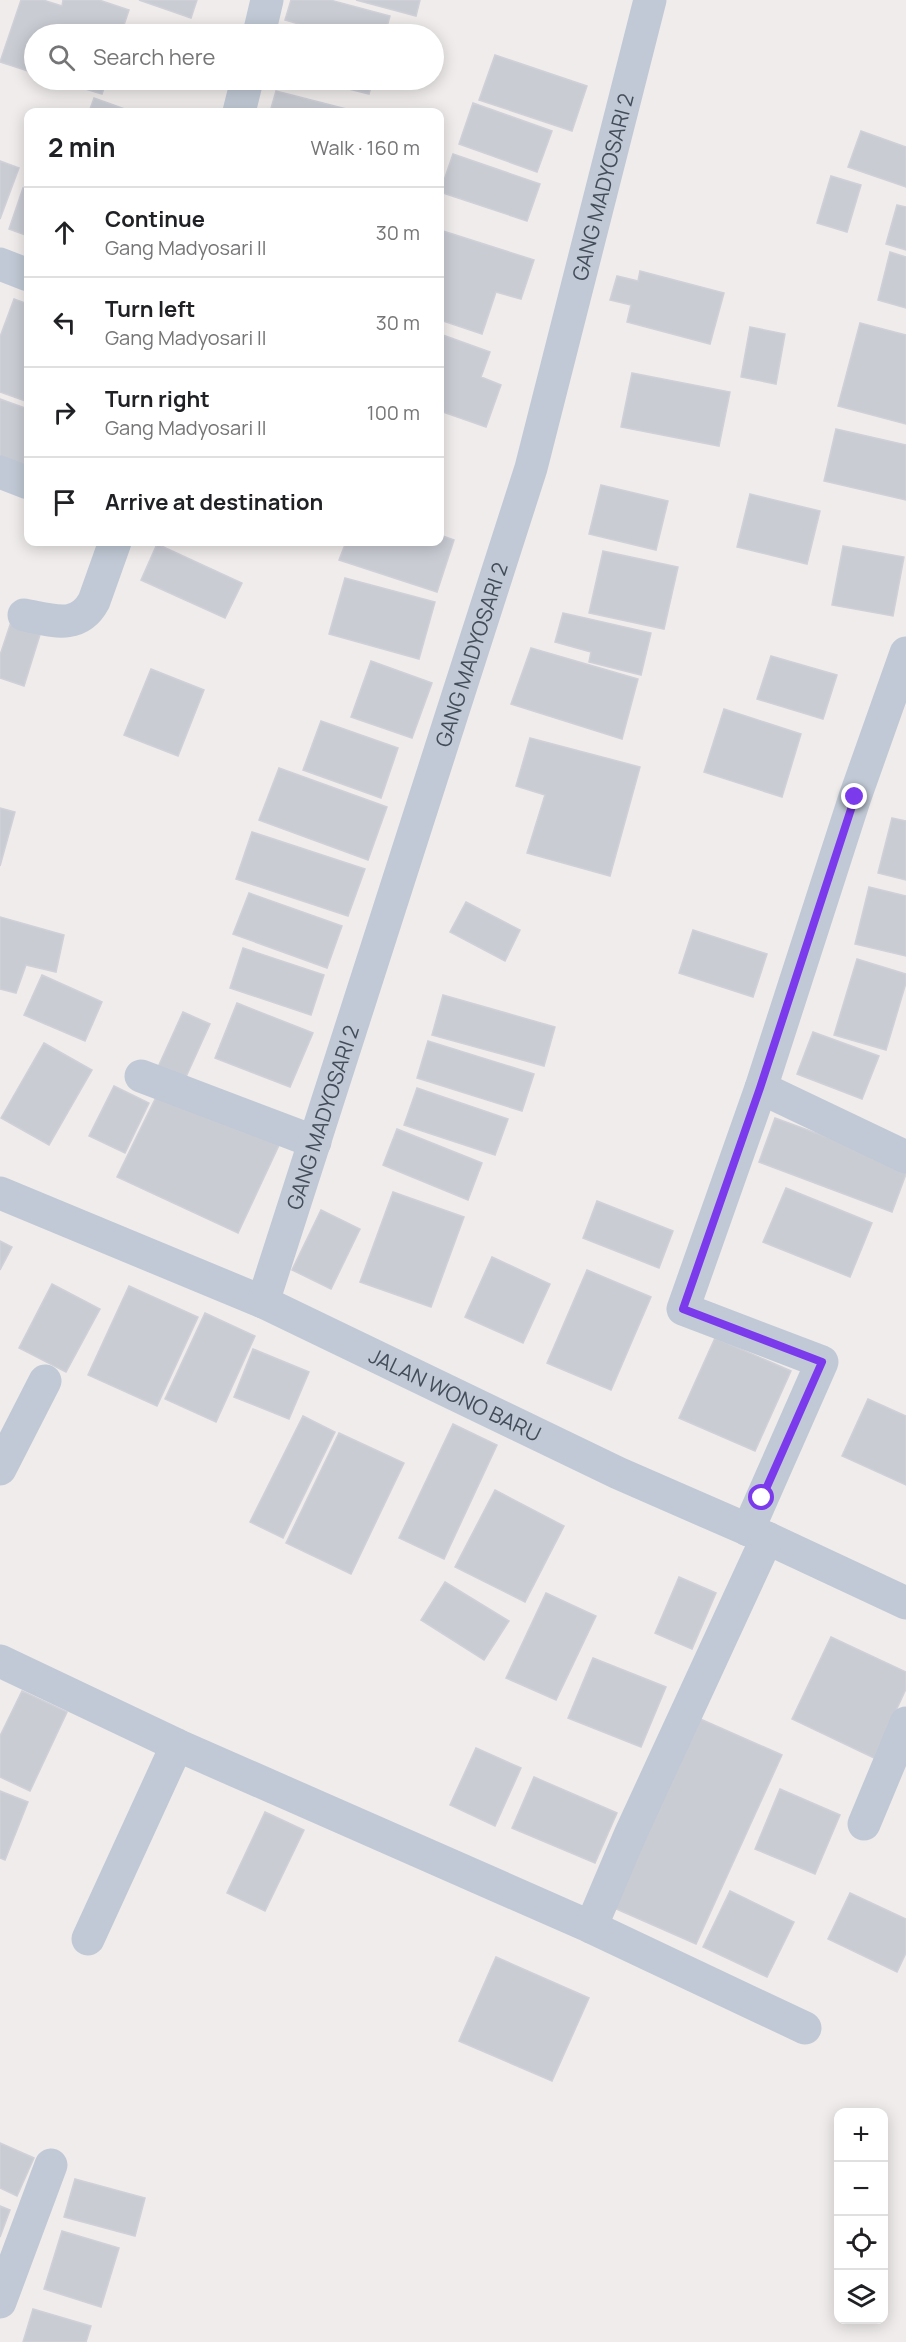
<!DOCTYPE html>
<meta charset="utf-8">
<style>
body{margin:0;font-family:Manrope,sans-serif;background:#f2f2f2;color:#202124}
.controls{position:absolute;right:18px;bottom:18px;display:grid;overflow:hidden;border-radius:12px;box-shadow:0 3px 15px #0003}
.controls button{width:54px;height:54px;display:grid;place-items:center;padding:0;border:0;border-bottom:2px solid #e0e0e0;background:#fff;color:#202124;font:30px sans-serif}
.stop{position:absolute;width:18px;height:18px;margin:-14px;border:4px solid #7c3aed;border-radius:50%;background:#fff}
.stop.end{background:#7c3aed;border-color:#fff;box-shadow:0 2px 6px #0008}
.list{margin:0;padding:0;list-style:none}
h2{display:flex;justify-content:space-between;align-items:center;height:78px;margin:0;padding:0 24px;font-size:26px}
h2 small{font-size:20px;font-weight:400;color:#757577}
.list li{display:grid;grid-template-columns:39px 1fr auto;gap:18px;align-items:center;box-sizing:border-box;height:90px;padding:0 24px;border-top:2px solid #e0e0e0}
.list b{display:block;font-size:22px;white-space:nowrap}
.list p{margin:0;font-size:20px;white-space:nowrap;color:#757577}
.list em{font-size:20px;font-style:normal;color:#757577}
.icon{flex:none;width:33px;height:33px;fill:none;stroke:currentColor;stroke-width:2;stroke-linecap:round;stroke-linejoin:round}
.map{position:relative;flex:none;width:906px;height:2342px;overflow:hidden}
.search{position:absolute;background:#fff;box-shadow:0 3px 15px #0003;left:24px;top:24px;width:420px;height:66px;display:flex;align-items:center;gap:15px;box-sizing:border-box;padding:0 21px;border-radius:33px;color:#757577;font-size:22px}
.panel{position:absolute;background:#fff;box-shadow:0 3px 15px #0003;left:24px;top:108px;width:420px;height:438px;border-radius:12px}
.map>svg:first-child{display:block}
</style>
<div class="map">
<svg width="906" height="2342" viewBox="0 0 906 2342">
<rect width="100%" height="100%" fill="#efeceb"/>
<path fill="#caccd4" stroke="#cfd0d8" stroke-width="1.5" d="M 21,0 L 43,0 L 62,6 L 63,0 L 99,0 L 129,10 L 121,34 L 34,34 L 34,73 L 0,62 Z
M 139,0 L 197,0 L 191,18 Z
M 291,0 L 330,0 L 390,16 L 385,34 L 296,34 L 299,24 L 285,20 Z
M 356,0 L 420,0 L 416,16 Z
M 495,55 L 587,86 L 572,131 L 479,100 Z
M 56,80 L 107,80 L 102,94 Z
M 313,80 L 373,80 L 369,94 Z
M 276,91 L 358,112 L 270,112 Z
M 94,98 L 133,112 L 89,112 Z
M 473,103 L 552,131 L 537,172 L 459,144 Z
M 861,131 L 906,147 L 906,187 L 848,167 Z
M 453,154 L 540,184 L 527,221 L 440,192 Z
M 0,161 L 19,168 L 0,219 Z
M 831,176 L 861,185 L 847,232 L 817,223 Z
M 23,188 L 28,190 L 28,236 L 9,229 Z
M 897,205 L 906,207 L 906,250 L 886,244 Z
M 440,230 L 534,260 L 521,299 L 496,292 L 482,334 L 440,320 Z
M 890,252 L 906,257 L 906,308 L 878,300 Z
M 640,271 L 724,293 L 710,344 L 627,322 L 631,305 L 610,300 L 617,276 L 638,281 Z
M 14,299 L 28,304 L 28,402 L 0,392 L 0,337 Z
M 860,323 L 906,335 L 906,424 L 838,406 Z
M 750,327 L 785,334 L 776,384 L 741,377 Z
M 440,334 L 490,352 L 481,377 L 501,385 L 486,427 L 440,411 Z
M 632,373 L 730,392 L 719,446 L 621,427 Z
M 0,399 L 28,409 L 28,476 L 0,466 Z
M 836,429 L 906,445 L 906,500 L 824,481 Z
M 601,485 L 668,501 L 656,550 L 589,534 Z
M 750,494 L 820,511 L 807,564 L 737,547 Z
M 440,535 L 454,540 L 437,592 L 339,560 L 346,542 L 440,542 Z
M 157,544 L 242,583 L 225,618 L 141,580 Z
M 843,546 L 904,557 L 893,616 L 832,605 Z
M 603,551 L 678,567 L 664,629 L 589,613 Z
M 345,578 L 435,602 L 419,659 L 329,634 Z
M 563,613 L 651,633 L 641,675 L 589,662 L 591,652 L 555,642 Z
M 13,616 L 43,625 L 24,686 L 0,678 L 0,655 Z
M 531,648 L 638,679 L 622,739 L 511,704 Z
M 771,656 L 837,675 L 823,719 L 757,699 Z
M 371,661 L 432,683 L 412,738 L 351,717 Z
M 151,669 L 204,690 L 178,756 L 124,735 Z
M 724,709 L 801,734 L 782,797 L 704,772 Z
M 321,721 L 398,748 L 381,798 L 303,770 Z
M 530,738 L 640,767 L 610,876 L 527,853 L 545,795 L 516,786 Z
M 279,768 L 387,807 L 368,860 L 259,820 Z
M 0,808 L 15,812 L 0,866 Z
M 892,818 L 906,821 L 906,880 L 878,873 Z
M 252,832 L 365,869 L 348,916 L 236,879 Z
M 869,887 L 906,896 L 906,956 L 855,944 Z
M 249,893 L 342,926 L 327,968 L 233,934 Z
M 466,902 L 520,930 L 505,961 L 450,932 Z
M 0,917 L 64,935 L 56,972 L 26,965 L 16,993 L 0,989 Z
M 693,930 L 767,954 L 753,997 L 679,973 Z
M 243,948 L 324,975 L 311,1015 L 230,988 Z
M 857,959 L 906,974 L 906,983 L 886,1050 L 834,1035 Z
M 42,975 L 102,1002 L 85,1041 L 24,1015 Z
M 443,995 L 555,1027 L 544,1066 L 432,1035 Z
M 237,1003 L 313,1033 L 290,1087 L 215,1058 Z
M 183,1012 L 210,1024 L 185,1079 L 158,1067 Z
M 813,1032 L 879,1056 L 862,1099 L 797,1074 Z
M 428,1041 L 534,1074 L 522,1111 L 417,1078 Z
M 44,1043 L 92,1070 L 49,1145 L 1,1118 Z
M 114,1086 L 149,1103 L 125,1153 L 89,1136 Z
M 161,1087 L 280,1143 L 238,1233 L 117,1177 Z
M 417,1088 L 508,1119 L 495,1155 L 404,1125 Z
M 775,1118 L 906,1166 L 906,1174 L 892,1212 L 759,1162 Z
M 397,1129 L 482,1163 L 468,1200 L 383,1165 Z
M 786,1188 L 872,1223 L 850,1277 L 763,1242 Z
M 393,1192 L 464,1217 L 431,1307 L 360,1282 Z
M 597,1201 L 673,1231 L 659,1268 L 583,1238 Z
M 321,1210 L 360,1229 L 331,1289 L 292,1270 Z
M 0,1241 L 12,1247 L 0,1270 Z
M 492,1257 L 550,1284 L 523,1343 L 465,1317 Z
M 587,1270 L 651,1297 L 611,1390 L 547,1363 Z
M 52,1284 L 100,1309 L 66,1372 L 19,1348 Z
M 129,1286 L 198,1317 L 157,1406 L 88,1375 Z
M 205,1313 L 255,1336 L 216,1422 L 165,1399 Z
M 715,1338 L 791,1371 L 755,1451 L 679,1418 Z
M 253,1349 L 309,1372 L 289,1419 L 234,1397 Z
M 868,1399 L 906,1416 L 906,1485 L 842,1456 Z
M 303,1416 L 335,1432 L 283,1538 L 250,1522 Z
M 453,1424 L 497,1445 L 444,1559 L 399,1538 Z
M 339,1433 L 404,1463 L 351,1574 L 286,1543 Z
M 495,1490 L 564,1526 L 525,1602 L 455,1567 Z
M 679,1577 L 716,1593 L 692,1649 L 655,1633 Z
M 445,1582 L 509,1621 L 484,1660 L 421,1620 Z
M 546,1593 L 596,1616 L 556,1700 L 506,1678 Z
M 831,1637 L 906,1672 L 906,1689 L 874,1758 L 792,1719 Z
M 593,1658 L 666,1687 L 641,1747 L 568,1718 Z
M 22,1691 L 67,1712 L 30,1791 L 0,1777 L 0,1736 Z
M 698,1718 L 782,1755 L 696,1944 L 612,1907 Z
M 476,1748 L 521,1768 L 495,1826 L 450,1805 Z
M 534,1777 L 617,1813 L 595,1863 L 512,1828 Z
M 780,1789 L 840,1815 L 815,1874 L 755,1849 Z
M 0,1791 L 28,1802 L 5,1860 L 0,1858 Z
M 265,1812 L 304,1830 L 265,1911 L 227,1893 Z
M 730,1891 L 794,1922 L 767,1977 L 703,1947 Z
M 850,1893 L 906,1919 L 906,1953 L 897,1972 L 828,1939 Z
M 496,1957 L 589,1998 L 552,2081 L 459,2041 Z
M 0,2143 L 34,2158 L 17,2196 L 0,2188 Z
M 75,2179 L 145,2198 L 135,2236 L 64,2217 Z
M 0,2206 L 10,2210 L 0,2237 Z
M 62,2231 L 119,2248 L 101,2307 L 44,2289 Z
M 33,2309 L 91,2326 L 86,2342 L 23,2342 Z"/>
<g fill="none" stroke-linecap="round" stroke-linejoin="round">
<g stroke="#c0c9d5" stroke-width="33">
<path d="M 259,34 L 267,0"/>
<path d="M 239,112 L 247,80"/>
<path d="M 0,264 L 28,275"/>
<path d="M 0,472 L 28,483"/>
<path d="M 24,615 C 51,620 78,631 94,601 L 115,542"/>
<path d="M 141,1076 L 315,1142"/>
<path d="M 761,1088 L 906,1157"/>
<path id="s1" d="M 0,1193 L 263,1302 L 618,1473 L 767,1538 L 906,1603"/>
<path id="s2" d="M 263,1302 L 531,468 L 650,0"/>
<path d="M 0,1469 L 45,1381"/>
<path d="M 748,1530 L 822,1362 L 683,1309 L 761,1088 L 855,797 L 906,653"/>
<path d="M 0,1661 L 177,1745 L 591,1927 L 805,2028"/>
<path d="M 864,1824 L 906,1723"/>
<path d="M 591,1927 L 630,1835 L 767,1538"/>
<path d="M 88,1939 L 177,1745"/>
<path d="M 0,2302 L 51,2165"/>
</g>
</g>
<g fill="none" stroke-linecap="round" stroke-linejoin="round">
<path stroke="#7c3aed" stroke-width="8" d="M 762,1498 L 822,1362 L 683,1309 L 760,1088 L 855,797"/>
</g>
<g text-anchor="middle" dominant-baseline="central" stroke-width="4.5" stroke-linejoin="round" paint-order="stroke">
<g font-size="21" fill="#434c5a" stroke="#fff">
<text stroke="none"><textPath href="#s2" startOffset="1166">GANG MADYOSARI 2</textPath></text>
<text stroke="none"><textPath href="#s2" startOffset="680">GANG MADYOSARI 2</textPath></text>
<text stroke="none"><textPath href="#s2" startOffset="194">GANG MADYOSARI 2</textPath></text>
<text stroke="none"><textPath href="#s1" startOffset="498">JALAN WONO BARU</textPath></text>
</g>
</g>
</svg>
<div class="controls">
<button>+</button>
<button>−</button>
<button><svg class="icon" aria-label="locate" viewBox="0 0 24 24"><circle cx="12" cy="12" r="6"/><path d="M12 2v4M12 18v4M2 12h4M18 12h4"/></svg></button>
<button><svg class="icon" aria-label="layers" viewBox="0 0 24 24"><path d="M12 4l9 5-9 5-9-5zM3 14l9 5 9-5"/></svg></button>
</div>
<div class="stop" style="left:762px;top:1498px"></div>
<div class="stop end" style="left:855px;top:797px"></div>
<div class="search"><svg class="icon" aria-label="search" viewBox="0 0 24 24"><circle cx="10" cy="10" r="6"/><path d="M15 15l6 6"/></svg>Search here</div>
<section class="panel">
<h2>2 min<small>Walk · 160 m</small></h2>
<ul class="list">
<li><svg class="icon" aria-label="ahead" viewBox="0 0 24 24"><path d="M12 20V5M6 11l6-6 6 6"/></svg><div><b>Continue</b><p>Gang Madyosari II</p></div><em>30 m</em></li>
<li><svg class="icon" aria-label="left" viewBox="0 0 24 24"><path d="M17 20v-9H6M10 6l-5 5 5 5"/></svg><div><b>Turn left</b><p>Gang Madyosari II</p></div><em>30 m</em></li>
<li><svg class="icon" aria-label="right" viewBox="0 0 24 24"><path d="M7 20v-9h11M14 6l5 5-5 5"/></svg><div><b>Turn right</b><p>Gang Madyosari II</p></div><em>100 m</em></li>
<li><svg class="icon" aria-label="arrive" viewBox="0 0 24 24"><path d="M6 21V4h12l-3 4 3 4H6"/></svg><div><b>Arrive at destination</b></div></li>
</ul>
</section>
</div>
